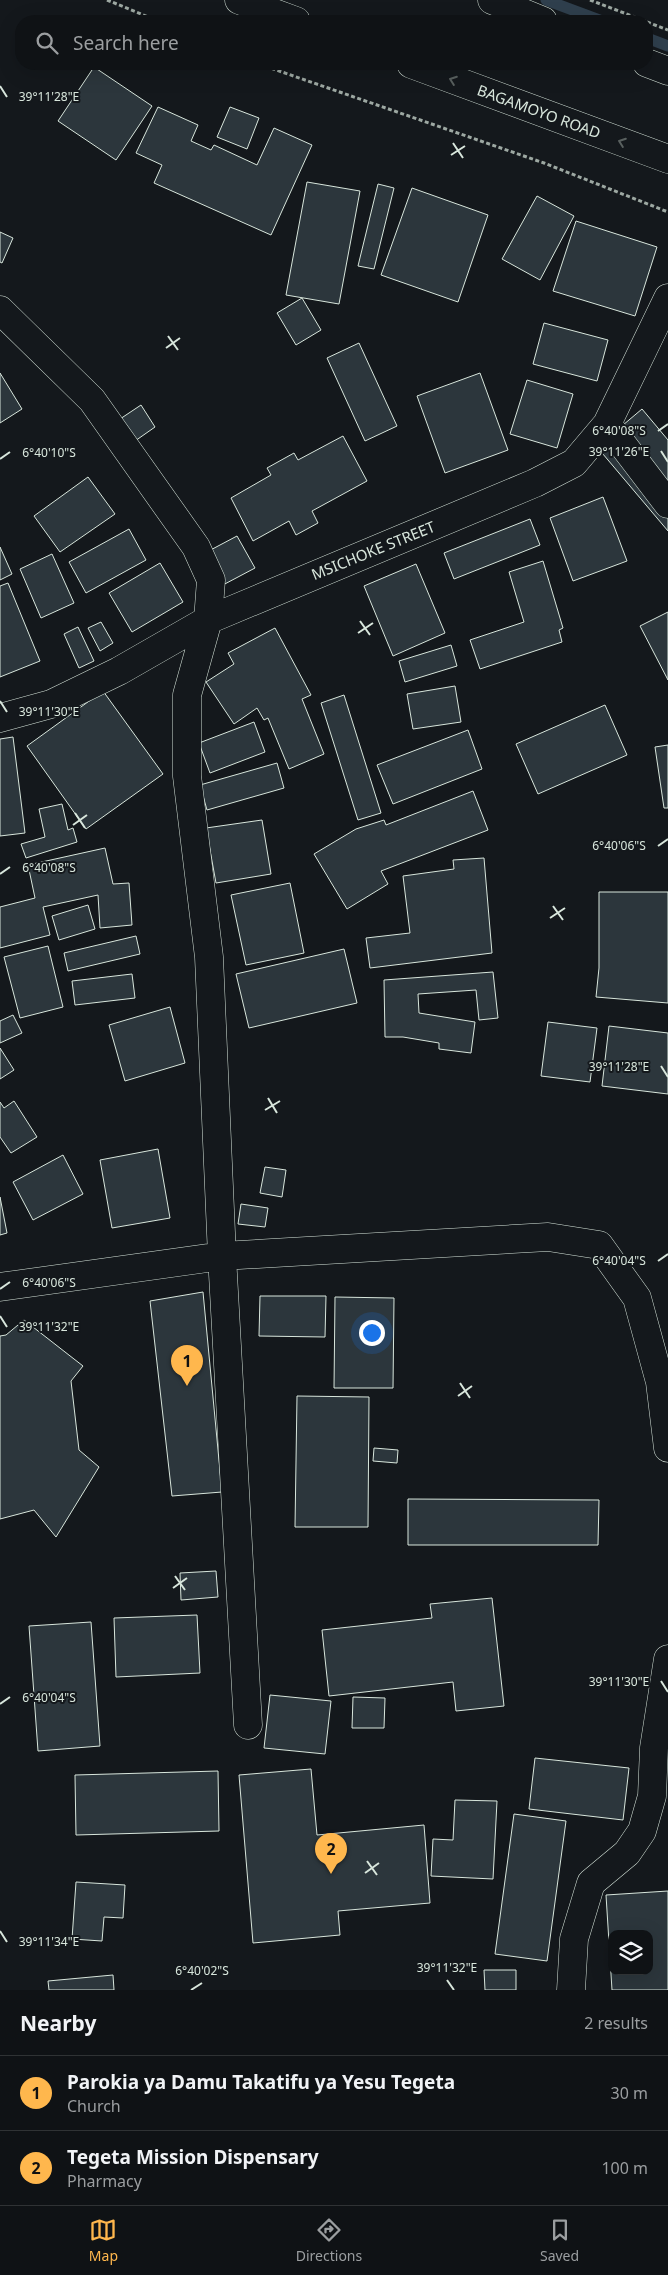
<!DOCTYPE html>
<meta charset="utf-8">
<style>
body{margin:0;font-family:"Noto Sans",sans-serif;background:#1d2022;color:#f1f3f6}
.controls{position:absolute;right:15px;bottom:15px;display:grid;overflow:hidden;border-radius:10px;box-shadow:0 5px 20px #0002}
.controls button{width:45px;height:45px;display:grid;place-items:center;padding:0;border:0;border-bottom:1px solid #2f3234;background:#0f1215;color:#f1f3f6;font:25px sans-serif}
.you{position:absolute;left:371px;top:1332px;width:18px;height:18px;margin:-12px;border:4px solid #fff;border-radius:50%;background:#1a73e8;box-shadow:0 0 0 8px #1a73e833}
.badge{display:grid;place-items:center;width:32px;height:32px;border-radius:50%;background:#ffb74d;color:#111;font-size:16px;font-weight:700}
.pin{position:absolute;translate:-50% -41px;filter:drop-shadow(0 1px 2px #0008)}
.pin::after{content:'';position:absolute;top:26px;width:18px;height:15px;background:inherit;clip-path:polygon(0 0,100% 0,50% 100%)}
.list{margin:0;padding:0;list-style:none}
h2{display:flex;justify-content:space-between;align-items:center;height:65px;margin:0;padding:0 20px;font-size:21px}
h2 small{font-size:16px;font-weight:400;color:#9b9ea0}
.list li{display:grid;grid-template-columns:32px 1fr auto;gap:15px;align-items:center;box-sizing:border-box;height:75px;padding:0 20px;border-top:1px solid #2f3234}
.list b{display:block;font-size:19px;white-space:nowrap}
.list p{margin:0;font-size:16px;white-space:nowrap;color:#9b9ea0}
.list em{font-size:16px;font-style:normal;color:#9b9ea0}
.icon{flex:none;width:28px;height:28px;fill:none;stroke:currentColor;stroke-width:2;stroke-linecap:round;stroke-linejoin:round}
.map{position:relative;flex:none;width:668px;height:1990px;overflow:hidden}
.search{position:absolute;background:#0f1215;box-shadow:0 5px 20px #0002;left:15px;right:15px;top:15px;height:55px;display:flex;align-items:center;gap:12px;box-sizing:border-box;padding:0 18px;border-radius:20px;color:#9b9ea0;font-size:19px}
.sheet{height:215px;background:#0f1215}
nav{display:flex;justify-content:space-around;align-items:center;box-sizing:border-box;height:70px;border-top:1px solid #2f3234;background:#0f1215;font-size:14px;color:#9b9ea0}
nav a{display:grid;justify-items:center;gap:2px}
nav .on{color:#ffb74d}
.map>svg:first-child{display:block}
</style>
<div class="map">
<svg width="668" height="1990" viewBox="0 0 668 1990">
<rect width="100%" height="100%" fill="#14181c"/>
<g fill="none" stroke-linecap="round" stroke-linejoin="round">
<path stroke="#2f3f4d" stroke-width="11" d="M 546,0 L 602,21
M 647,38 L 668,46"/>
</g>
<path fill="#2c363c" stroke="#d8e6dc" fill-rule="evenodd" d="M 94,67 L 152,106 L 116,160 L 58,121 Z
M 158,107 L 198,125 L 191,141 L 211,150 L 214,145 L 257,165 L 274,128 L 312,145 L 271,235 L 154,183 L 162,165 L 136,153 Z
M 230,107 L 259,118 L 247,149 L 217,137 Z
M 307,182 L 360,191 L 339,304 L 286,295 Z
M 378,184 L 394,188 L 374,269 L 358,266 Z
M 412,188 L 488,215 L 458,302 L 381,275 Z
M 537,196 L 574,216 L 540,280 L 502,259 Z
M 576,221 L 657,247 L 635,316 L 553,291 Z
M 0,232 L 13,238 L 2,263 L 0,262 Z
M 302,298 L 321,330 L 296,345 L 277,313 Z
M 544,323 L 608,340 L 597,381 L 533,364 Z
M 359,343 L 397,426 L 365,441 L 327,358 Z
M 0,373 L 22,409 L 0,423 Z
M 480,373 L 508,450 L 445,473 L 417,396 Z
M 527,380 L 573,394 L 557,448 L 510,434 Z
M 141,405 L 155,427 L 135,441 L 120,419 Z
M 642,409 L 668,440 L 668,531 L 597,447 Z
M 343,436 L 367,481 L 312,511 L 318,523 L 296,535 L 289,521 L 253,541 L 231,498 L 271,475 L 267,468 L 294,453 L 298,460 Z
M 88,477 L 115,514 L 60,552 L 34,516 Z
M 603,497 L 627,561 L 573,581 L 550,518 Z
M 530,519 L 540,545 L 454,579 L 444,553 Z
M 129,529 L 146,560 L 86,593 L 69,562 Z
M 237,536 L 255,568 L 221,586 L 203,554 Z
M 0,547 L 12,574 L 0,580 Z
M 52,554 L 74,603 L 41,618 L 20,569 Z
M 543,561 L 563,628 L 559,630 L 562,642 L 480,669 L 470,640 L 524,622 L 509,572 Z
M 160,563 L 183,602 L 132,632 L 109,593 Z
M 416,564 L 445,633 L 393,656 L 364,586 Z
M 8,583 L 40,661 L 0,677 L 0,586 Z
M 668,612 L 668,680 L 640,626 Z
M 101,622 L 113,643 L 100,651 L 88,628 Z
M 78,627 L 94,661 L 79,668 L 64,634 Z
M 275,628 L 311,695 L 302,699 L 324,754 L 289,769 L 268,718 L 264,720 L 257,708 L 234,724 L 206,682 L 234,664 L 228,653 Z
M 451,645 L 457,666 L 405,682 L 399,661 Z
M 455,686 L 461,722 L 413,729 L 407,694 Z
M 103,691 L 163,774 L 86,829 L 27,746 Z
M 344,695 L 381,813 L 358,820 L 321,703 Z
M 605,705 L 627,755 L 538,794 L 516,744 Z
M 254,722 L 265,752 L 210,773 L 199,743 Z
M 468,730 L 482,769 L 393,804 L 377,765 Z
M 13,737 L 25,833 L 0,836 L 0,739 Z
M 668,745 L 668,808 L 664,808 L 655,747 Z
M 277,763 L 284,788 L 207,810 L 200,785 Z
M 473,791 L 488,830 L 381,871 L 388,884 L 347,909 L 314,854 L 356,829 L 384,820 L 386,825 Z
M 62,804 L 68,830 L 73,828 L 77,842 L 26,858 L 21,844 L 45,837 L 39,809 Z
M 262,820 L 271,874 L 216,883 L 206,828 Z
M 105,848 L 113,884 L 129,883 L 132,925 L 100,928 L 98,895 L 43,907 L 50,935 L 0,948 L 0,907 L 35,898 L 28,865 Z
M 484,858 L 492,953 L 370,968 L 366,938 L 410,933 L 403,876 L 454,869 L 453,860 Z
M 290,883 L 304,953 L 246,965 L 231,895 Z
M 599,892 L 668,892 L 668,1003 L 596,997 L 599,968 Z
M 88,905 L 95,929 L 59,940 L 52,916 Z
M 136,936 L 140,954 L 68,971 L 64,953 Z
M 48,946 L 63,1007 L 20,1018 L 4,957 Z
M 344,949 L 357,1003 L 249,1028 L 236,974 Z
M 493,972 L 498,1018 L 479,1020 L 476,990 L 418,994 L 419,1013 L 475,1022 L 471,1053 L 439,1049 L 439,1043 L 403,1037 L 385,1037 L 384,980 Z
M 132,974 L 135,998 L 75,1005 L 72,981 Z
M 170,1007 L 185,1063 L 125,1081 L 109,1025 Z
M 13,1015 L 22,1033 L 0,1043 L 0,1021 Z
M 548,1022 L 597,1028 L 590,1082 L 541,1076 Z
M 609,1026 L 668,1033 L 668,1094 L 602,1086 Z
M 0,1048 L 14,1070 L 0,1079 Z
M 14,1101 L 37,1137 L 11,1153 L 0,1137 L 0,1102 L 4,1108 Z
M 158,1149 L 170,1218 L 112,1228 L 100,1160 Z
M 63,1155 L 83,1194 L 33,1220 L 13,1182 Z
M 265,1167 L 286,1170 L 282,1197 L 260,1193 Z
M 0,1197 L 7,1233 L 0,1235 Z
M 241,1204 L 268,1208 L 265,1227 L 238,1224 Z
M 203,1292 L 222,1492 L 172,1496 L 150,1301 Z
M 260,1296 L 326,1296 L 325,1337 L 259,1336 Z
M 335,1297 L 394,1298 L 393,1388 L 334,1388 Z
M 24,1320 L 83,1366 L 71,1381 L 79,1450 L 99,1467 L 56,1537 L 34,1510 L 0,1519 L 0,1336 L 6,1335 Z
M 297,1396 L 369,1397 L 368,1527 L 295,1527 Z
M 374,1448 L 398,1450 L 397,1463 L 373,1461 Z
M 408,1499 L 599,1500 L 598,1545 L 408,1545 Z
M 216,1571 L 218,1597 L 181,1600 L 180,1573 Z
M 492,1598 L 504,1706 L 456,1711 L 453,1682 L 329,1696 L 322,1630 L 432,1618 L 430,1604 Z
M 197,1615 L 200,1673 L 116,1677 L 114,1618 Z
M 91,1622 L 100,1746 L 38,1751 L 29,1626 Z
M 270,1695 L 331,1701 L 325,1754 L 264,1748 Z
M 353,1697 L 385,1698 L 384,1728 L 352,1728 Z
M 535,1758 L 629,1768 L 623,1820 L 529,1809 Z
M 311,1769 L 317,1835 L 424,1825 L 430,1903 L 338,1911 L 340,1935 L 253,1943 L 239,1775 Z
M 218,1771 L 219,1831 L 76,1835 L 75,1775 Z
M 455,1800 L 497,1801 L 493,1879 L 431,1876 L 433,1839 L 453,1840 Z
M 514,1814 L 566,1821 L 547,1961 L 495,1954 Z
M 76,1882 L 125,1885 L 123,1918 L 104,1917 L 102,1941 L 72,1939 Z
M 668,1891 L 668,1990 L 612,1990 L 606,1895 ZM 612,1934 L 649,1934 L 649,1971 L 612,1971 Z
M 484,1970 L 516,1970 L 516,1990 L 485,1990 Z
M 113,1975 L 114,1990 L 49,1990 L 48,1981 Z"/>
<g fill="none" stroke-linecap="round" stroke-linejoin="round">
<g stroke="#d8e6dc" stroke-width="29">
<path id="minor" d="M 0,310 L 92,400 L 196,547 L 211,580 L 208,620 L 187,695 L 187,776 L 209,957 L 222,1256 L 248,1725
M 607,424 L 668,504
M 0,718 L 51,704 L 119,671 L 208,620 L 535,483 L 574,463 L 607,424 L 668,298
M 0,1287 L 222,1256 L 548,1237 L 599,1245 L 637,1298 L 660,1382 L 668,1448
M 571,1990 L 574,1939 L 591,1883 L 627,1853 L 642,1831 L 652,1796 L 654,1748 L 668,1659"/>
</g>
<g stroke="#d8e6dc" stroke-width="29">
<path id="highway" d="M 239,0 L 296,21
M 492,0 L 543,21
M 647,63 L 668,71
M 411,64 L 668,159"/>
</g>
<path stroke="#9da8a2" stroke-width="3" stroke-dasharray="4 2.5" stroke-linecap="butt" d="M 107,0 L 158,21
M 590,0 L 645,21
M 647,22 L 668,30
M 259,64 L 544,163 L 668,212"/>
<use href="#minor" stroke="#14181c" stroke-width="28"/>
<use href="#highway" stroke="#14181c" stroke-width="28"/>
</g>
<defs><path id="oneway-chevron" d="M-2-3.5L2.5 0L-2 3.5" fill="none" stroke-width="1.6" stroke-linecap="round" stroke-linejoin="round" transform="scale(1.25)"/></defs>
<g stroke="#59605f">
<use href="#oneway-chevron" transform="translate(453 80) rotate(-160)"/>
<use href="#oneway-chevron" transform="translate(622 142) rotate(-160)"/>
</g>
<path fill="none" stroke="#d8e6dc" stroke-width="2" d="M 0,86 L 7,97M 453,143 L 463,158M 451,155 L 465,146M 168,336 L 178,350M 166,348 L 180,338M 658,431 L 668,424M 661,451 L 668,462M 0,459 L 10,452M 360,621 L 370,635M 358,633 L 373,623M 0,701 L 7,712M 75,813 L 85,828M 73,825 L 87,815M 658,846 L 668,839M 0,874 L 10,867M 553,906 L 563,920M 550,918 L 565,908M 661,1066 L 668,1077M 268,1098 L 277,1113M 265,1110 L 280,1101M 658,1261 L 668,1254M 0,1289 L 10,1282M 0,1316 L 7,1327M 460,1383 L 470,1398M 458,1396 L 472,1386M 175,1576 L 185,1590M 173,1588 L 187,1578M 661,1681 L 668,1692M 0,1704 L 10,1697M 367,1861 L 377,1875M 365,1873 L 379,1863M 0,1931 L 7,1942M 447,1980 L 454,1990M 191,1990 L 202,1983"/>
<g text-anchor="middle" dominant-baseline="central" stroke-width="4" stroke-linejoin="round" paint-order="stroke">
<g font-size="15" fill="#d8e6dc" stroke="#14181c">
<text transform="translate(539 111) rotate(20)">BAGAMOYO ROAD</text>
<text transform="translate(373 550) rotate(-22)">MSICHOKE STREET</text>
</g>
</g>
<g font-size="12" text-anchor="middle" fill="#d8e6dc" stroke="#14181c" stroke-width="4" stroke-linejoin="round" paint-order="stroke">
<text x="49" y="101">39°11'28"E</text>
<text x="619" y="435">6°40'08"S</text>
<text x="619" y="456">39°11'26"E</text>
<text x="49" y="457">6°40'10"S</text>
<text x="49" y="716">39°11'30"E</text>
<text x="619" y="850">6°40'06"S</text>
<text x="49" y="872">6°40'08"S</text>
<text x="619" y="1071">39°11'28"E</text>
<text x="619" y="1265">6°40'04"S</text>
<text x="49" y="1287">6°40'06"S</text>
<text x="49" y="1331">39°11'32"E</text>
<text x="619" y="1686">39°11'30"E</text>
<text x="49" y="1702">6°40'04"S</text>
<text x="49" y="1946">39°11'34"E</text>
<text x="447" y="1972">39°11'32"E</text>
<text x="202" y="1975">6°40'02"S</text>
</g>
</svg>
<div class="controls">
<button><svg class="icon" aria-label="layers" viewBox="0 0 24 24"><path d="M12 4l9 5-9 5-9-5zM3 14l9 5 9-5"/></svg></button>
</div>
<div class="you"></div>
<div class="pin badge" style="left:187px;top:1386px">1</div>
<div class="pin badge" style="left:331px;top:1874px">2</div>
<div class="search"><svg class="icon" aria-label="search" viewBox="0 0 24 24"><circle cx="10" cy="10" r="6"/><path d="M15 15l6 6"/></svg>Search here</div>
</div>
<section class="sheet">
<h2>Nearby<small>2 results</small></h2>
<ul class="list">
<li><span class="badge">1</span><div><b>Parokia ya Damu Takatifu ya Yesu Tegeta</b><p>Church</p></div><em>30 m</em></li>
<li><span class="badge">2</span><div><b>Tegeta Mission Dispensary</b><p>Pharmacy</p></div><em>100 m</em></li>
</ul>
</section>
<nav>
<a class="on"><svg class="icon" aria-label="map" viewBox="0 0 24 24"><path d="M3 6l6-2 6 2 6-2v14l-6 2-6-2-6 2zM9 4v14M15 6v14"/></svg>Map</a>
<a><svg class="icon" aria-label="directions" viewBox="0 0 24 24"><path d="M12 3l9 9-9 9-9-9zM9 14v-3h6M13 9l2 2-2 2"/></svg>Directions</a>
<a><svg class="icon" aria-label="saved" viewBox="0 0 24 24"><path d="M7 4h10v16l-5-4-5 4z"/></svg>Saved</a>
</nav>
